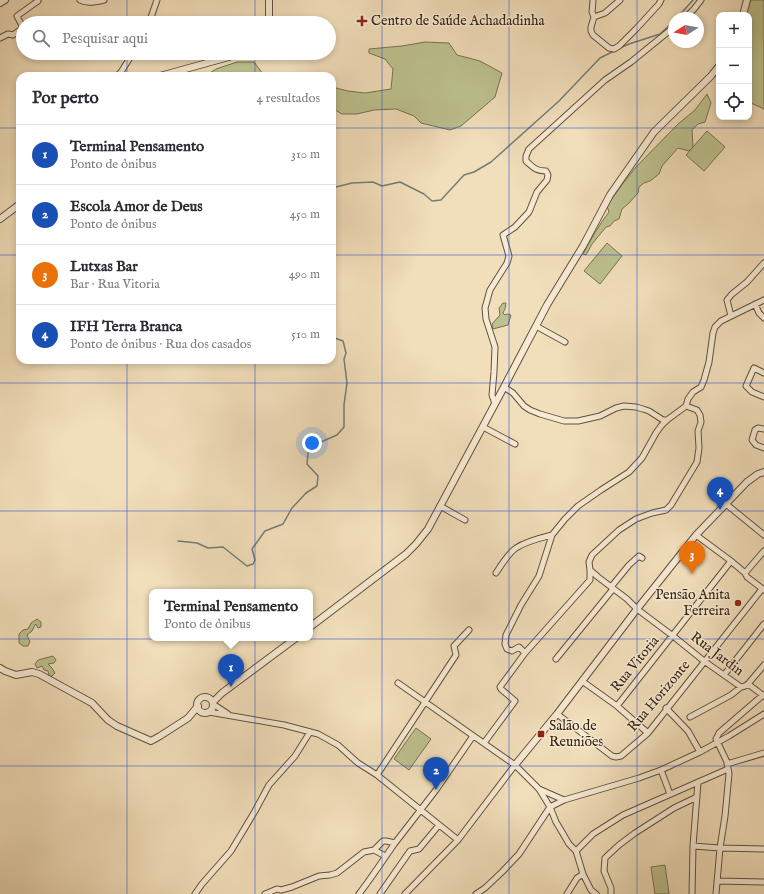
<!DOCTYPE html>
<html lang="pt">
<meta charset="utf-8">
<style>
body{margin:0;font-family:"IM FELL English",serif;background:#f7f7f7;color:#2b2b33}
.controls{position:absolute;right:12px;top:12px;display:grid;overflow:hidden;border-radius:8px;box-shadow:0 2px 6px #0003}
.controls button{width:36px;height:36px;display:grid;place-items:center;padding:0;border:0;border-bottom:1px solid #e1e1e2;background:#fff;color:#2b2b33;font:20px sans-serif}
.compass{position:absolute;left:668px;top:12px;width:36px;height:36px;border-radius:50%;background:#fff;box-shadow:0 2px 6px #0003;rotate:259deg}
.you{position:absolute;left:312px;top:443px;width:14px;height:14px;margin:-10px;border:3px solid #fff;border-radius:50%;background:#1a73e8;box-shadow:0 0 0 6px #1a73e833}
.badge{display:grid;place-items:center;width:26px;height:26px;border-radius:50%;background:#d93025;color:#fff;font-size:13px;font-weight:700}
.pin{position:absolute;translate:-50% -33px;filter:drop-shadow(0 1px 2px #0008)}
.pin::after{content:'';position:absolute;top:21px;width:14px;height:12px;background:inherit;clip-path:polygon(0 0,100% 0,50% 100%)}
.popup{position:absolute;left:149px;top:589px;width:164px;height:52px;box-sizing:border-box;display:grid;place-content:center;border-radius:8px;background:#fff;filter:drop-shadow(0 1px 3px #0005);font-size:13px;white-space:nowrap;color:#7c7c81}
.popup b{font-size:15px;color:#2b2b33}
.popup::after{content:'';position:absolute;left:50%;top:100%;margin-left:-8px;border:8px solid transparent;border-top-color:#fff}
.list{margin:0;padding:0;list-style:none}
h2{display:flex;justify-content:space-between;align-items:center;height:52px;margin:0;padding:0 16px;font-size:17px}
h2 small{font-size:13px;font-weight:400;color:#7c7c81}
.list li{display:grid;grid-template-columns:26px 1fr auto;gap:12px;align-items:center;box-sizing:border-box;height:60px;padding:0 16px;border-top:1px solid #e1e1e2}
.list b{display:block;font-size:15px;white-space:nowrap}
.list p{margin:0;font-size:13px;white-space:nowrap;color:#7c7c81}
.list em{font-size:13px;font-style:normal;color:#7c7c81}
.icon{flex:none;width:22px;height:22px;fill:none;stroke:currentColor;stroke-width:2;stroke-linecap:round;stroke-linejoin:round}
.map{position:relative;flex:none;width:764px;height:894px;overflow:hidden}
.search{position:absolute;background:#fff;box-shadow:0 2px 6px #0003;left:16px;top:16px;width:320px;height:44px;display:flex;align-items:center;gap:10px;box-sizing:border-box;padding:0 14px;border-radius:22px;color:#7c7c81;font-size:15px}
.panel{position:absolute;background:#fff;box-shadow:0 2px 6px #0003;left:16px;top:72px;width:320px;height:292px;border-radius:12px}
.map>svg:first-child{display:block}
</style>
<div class="map">
<svg width="764" height="894" viewBox="0 0 764 894">
<rect width="100%" height="100%" fill="#f1deba"/>
<filter id="stains"><feTurbulence type="fractalNoise" baseFrequency=".005" numOctaves="4"/><feColorMatrix values="0 0 0 0 .2 0 0 0 0 .09 0 0 0 0 .02 0 0 0 .5 -.17"/></filter>
<radialGradient id="worn" r=".72"><stop offset=".6" stop-color="#630" stop-opacity="0"/><stop offset="1" stop-color="#630" stop-opacity=".3"/></radialGradient>
<path fill="#bcc18e" stroke="#787151" d="M 751,0 L 764,0 L 764,109 L 749,102 L 749,15 L 745,15 Z
M 425,42 L 449,43 L 457,55 L 480,61 L 502,73 L 495,97 L 461,126 L 450,130 L 421,123 L 414,116 L 396,109 L 374,110 L 357,114 L 342,114 L 332,108 L 332,87 L 348,91 L 365,93 L 391,89 L 393,69 L 385,59 L 369,53 L 369,49 L 402,46 Z
M 237,62 L 254,62 L 263,74 L 267,76 L 205,76 L 216,69 Z
M 707,94 L 711,103 L 705,122 L 698,124 L 692,130 L 693,147 L 689,151 L 678,148 L 662,166 L 659,174 L 650,181 L 644,183 L 639,187 L 638,193 L 628,204 L 622,209 L 619,219 L 614,221 L 610,226 L 606,227 L 592,244 L 586,255 L 583,254 C 591,239 599,225 609,212 L 607,206 L 624,182 L 636,167 L 678,124 L 695,110 Z
M 707,131 L 725,147 L 704,171 L 686,155 Z
M 607,243 L 622,256 L 600,284 L 584,271 Z
M 503,303 L 506,303 L 505,309 L 503,313 L 505,315 L 507,314 L 511,315 L 508,325 L 493,329 L 492,324 L 500,315 L 499,308 Z
M 37,619 L 41,622 L 41,627 L 38,628 L 36,624 L 35,625 L 32,631 L 27,635 L 29,640 L 30,641 L 28,646 L 23,646 L 19,643 L 19,634 L 23,630 L 28,629 L 31,623 Z
M 53,656 L 56,660 L 54,663 L 48,664 L 52,668 L 55,673 L 52,676 L 49,676 L 48,671 L 44,670 L 42,666 L 37,668 L 35,664 L 38,660 Z
M 416,728 L 431,739 L 409,770 L 394,759 Z
M 665,865 L 669,894 L 655,894 L 651,867 Z"/>
<g fill="none" stroke-linecap="round" stroke-linejoin="round">
<path stroke="#747d77" stroke-width="1.5" d="M 677,18 L 693,0
M 620,48 L 629,44 L 660,34 L 674,21
M 332,188 L 352,183 L 373,182 L 382,186 L 400,182 L 424,194 L 432,201 L 441,200 L 464,175 L 474,172 L 491,162 L 559,101 L 600,58 L 614,51
M 332,292 L 335,316 L 332,320
M 178,541 L 197,543 L 208,548 L 223,547 L 247,566 L 253,564 L 255,560 L 252,549 L 265,531 L 283,524 L 292,508 L 306,493 L 317,486 L 318,476 L 307,464 L 308,453 L 316,444 L 337,435 L 344,427 L 344,405 L 347,383 L 344,359 L 346,353 L 343,341 L 332,337"/>
<g stroke="#63503e" stroke-width="7">
<path id="minor" d="M 80,0 C 87,4 96,2 104,0
M 593,0 L 592,12 L 594,17 L 605,13 L 620,0
M 594,17 L 591,27 L 591,31 L 593,35 L 609,48 L 614,49 L 619,46 L 636,29 L 659,4 L 661,0
M 685,18 L 694,9 L 701,0
M 149,23 L 157,0
M 0,38 L 8,34 L 13,35 L 23,28 L 17,16 L 38,1
M 117,76 L 121,72 L 133,53
M 755,304 L 759,313 L 764,318
M 731,316 L 727,300 L 732,294 L 747,282 L 764,263
M 536,326 L 565,342
M 764,373 L 754,368 L 746,386 L 752,392 L 764,397
M 504,387 L 513,393 L 524,406 L 530,410 L 540,414 L 564,421 L 578,421 L 600,416 L 616,408 L 624,406 L 636,407 L 643,409 L 649,411 L 663,420 L 667,420
M 495,404 L 492,395 L 494,372 L 495,347 L 486,319 L 485,308 L 490,290 L 507,263 L 509,256 L 503,235 L 515,227 L 529,212 L 537,192 L 547,180 L 548,175 L 546,171 C 535,171 533,167 526,161 L 526,156 L 529,149 L 605,80 L 631,62 L 674,27
M 686,406 L 697,410 L 700,415 L 701,422 L 698,431 L 699,448 L 697,462 L 671,505 L 666,510 L 652,513 L 636,519 L 619,530 L 592,555 L 589,562 L 590,570 L 598,577 L 627,599 L 637,609 L 673,636 L 704,661 L 741,687 L 745,686 L 748,684 L 764,696
M 483,427 L 515,444
M 764,429 L 758,428 L 755,430 L 752,440 L 756,445 L 764,448
M 726,504 L 764,535
M 440,506 L 465,520
M 696,535 L 731,561 L 745,573 L 747,577 L 764,590
M 496,573 C 501,565 509,553 516,548 C 527,541 540,538 552,535
M 745,573 L 764,551
M 611,587 L 629,565 L 639,556 L 642,558
M 525,653 L 519,647 L 512,651 L 507,649 L 505,644 L 506,635 L 521,605 L 539,576 L 552,535 L 565,519 L 578,506 L 601,490 L 629,472 L 642,458 L 656,433 L 661,426 L 667,420 L 686,406 L 688,399 L 693,392 L 701,387 L 704,380 L 709,362 L 713,333 L 715,327 L 721,321 L 764,300
M 556,659 L 613,589
M 724,675 L 764,624
M 582,681 L 617,706 L 648,733
M 398,683 L 515,765 L 539,789 L 550,807 L 556,822 L 562,832 L 569,844 L 576,851 L 583,874 L 577,878 L 567,894
M 748,684 L 764,665
M 213,704 L 228,714
M 617,706 L 731,561
M 666,708 L 688,731 L 700,752
M 209,712 L 284,725 L 318,734 L 338,745 L 358,763 L 377,775 L 458,840
M 557,714 L 612,756 L 616,757 L 621,756 L 648,733 L 762,589
M 690,717 L 731,695 L 741,687
M 484,743 L 515,701 L 501,689 L 500,687 L 525,653 L 590,580 L 590,570
M 727,764 L 764,753
M 661,770 L 670,794
M 377,775 L 456,655 L 454,646 L 469,630
M 539,789 L 564,800
M 693,846 L 720,848 L 764,849
M 374,850 L 385,856
M 576,851 L 593,834 L 623,815 L 728,769
M 583,874 L 591,890 L 596,894
M 717,881 L 764,882
M 195,894 L 202,884 L 231,851 L 255,811 L 269,785 L 295,756 L 310,732
M 265,894 L 277,889 L 281,890 L 292,887 L 319,876 L 330,875 L 337,873 L 364,852 L 374,850 L 383,841 L 386,841 L 395,843 L 436,790 L 473,736
M 359,894 C 372,877 383,860 395,843
M 380,894 L 410,851 L 419,849 L 439,825
M 405,894 L 458,840 L 515,765
M 476,894 L 485,888 L 502,872 L 519,854 L 550,807 L 564,800 L 639,778 L 661,770 L 700,752 L 729,736 L 764,714
M 611,894 L 611,888 L 604,871 L 605,858 L 619,845 L 635,833 L 674,808 L 697,797
M 692,894 L 693,846 L 698,782
M 716,894 L 720,848 L 725,816 L 729,774 L 727,762 L 716,739 L 719,733 L 763,695"/>
</g>
<g stroke="#63503e" stroke-width="8">
<path id="tertiary" d="M 0,3 L 5,0
M 743,15 L 747,0
M 269,23 L 269,0
M 160,76 L 243,53
M 0,219 L 20,204
M 310,627 L 406,554 L 416,544 L 428,529 L 504,387 L 547,305 L 583,246 L 610,195 L 654,132 L 711,76 L 719,66
M 0,668 L 5,671 L 16,675 L 32,672 L 39,674 L 92,703 L 108,720 L 117,726 L 151,741 L 160,736 L 188,718 L 198,706
M197 705a8 8 0 1 1 16 0a8 8 0 1 1-16 0Z
M 213,702 L 222,693 L 296,638
M 515,765 L 557,714 L 637,609 L 696,535 L 747,482 L 758,474 L 764,472"/>
</g>
<use href="#minor" stroke="#f6ead2" stroke-width="5"/>
<use href="#tertiary" stroke="#f6ead2" stroke-width="6"/>
</g>
<path fill="none" stroke="#1d4ed8" stroke-width="1" stroke-opacity="0.55" d="M 127,0 L 127,23M 255,0 L 255,23M 382,0 L 382,894M 509,0 L 509,894M 637,0 L 637,894M 127,53 L 127,76M 255,53 L 255,76M 0,128 L 20,128M 332,128 L 764,128M 0,255 L 20,255M 332,255 L 764,255M 127,360 L 127,894M 255,360 L 255,894M 0,383 L 764,383M 0,511 L 764,511M 0,639 L 764,639M 0,766 L 764,766"/>
<g fill="#8f2418" stroke="#f6ead2" stroke-width="1.5">
<path d="M360 15h4v4h4v4h-4v4h-4v-4h-4v-4h4z"/>
<circle cx="738" cy="603" r="4"/>
<rect x="537" y="730" width="8" height="8" rx="2"/>
</g>
<g text-anchor="middle" dominant-baseline="central" stroke-width="3" stroke-linejoin="round" paint-order="stroke">
<g font-size="14" fill="#342114" stroke="#f6ead2" text-anchor="start">
<text x="371" y="21">Centro de Saúde Achadadinha</text>
<text x="730" y="595" text-anchor="end">Pensão Anita<tspan x="730" dy="16">Ferreira</tspan></text>
<text x="549" y="726">Salão de<tspan x="549" dy="16">Reuniões</tspan></text>
</g>
<g font-size="14" fill="#342114" stroke="#f6ead2">
<text transform="translate(717 654) rotate(37)">Rua Jardin</text>
<text transform="translate(635 664) rotate(-51)">Rua Vitoria</text>
<text transform="translate(659 696) rotate(-50)">Rua Horizonte</text>
</g>
</g>
<rect width="100%" height="100%" filter="url(#stains)"/>
<rect width="100%" height="100%" fill="url(#worn)"/>
</svg>
<div class="controls">
<button>+</button>
<button>−</button>
<button><svg class="icon" aria-label="locate" viewBox="0 0 24 24"><circle cx="12" cy="12" r="6"/><path d="M12 2v4M12 18v4M2 12h4M18 12h4"/></svg></button>
</div>
<svg class="compass" viewBox="-18 -18 36 36"><path d="M0-13l5 13h-10z" fill="#e53935"/><path d="M0 13l5-13h-10z" fill="#7c7c81"/></svg>
<div class="you"></div>
<div class="pin badge" style="left:231px;top:687px;background:#1a4fb4">1</div>
<div class="popup"><b>Terminal Pensamento</b>Ponto de ônibus</div>
<div class="pin badge" style="left:436px;top:790px;background:#1a4fb4">2</div>
<div class="pin badge" style="left:692px;top:574px;background:#e8710a">3</div>
<div class="pin badge" style="left:720px;top:510px;background:#1a4fb4">4</div>
<div class="search"><svg class="icon" aria-label="search" viewBox="0 0 24 24"><circle cx="10" cy="10" r="6"/><path d="M15 15l6 6"/></svg>Pesquisar aqui</div>
<section class="panel">
<h2>Por perto<small>4 resultados</small></h2>
<ul class="list">
<li><span class="badge" style="background:#1a4fb4">1</span><div><b>Terminal Pensamento</b><p>Ponto de ônibus</p></div><em>310 m</em></li>
<li><span class="badge" style="background:#1a4fb4">2</span><div><b>Escola Amor de Deus</b><p>Ponto de ônibus</p></div><em>450 m</em></li>
<li><span class="badge" style="background:#e8710a">3</span><div><b>Lutxas Bar</b><p>Bar · Rua Vitoria</p></div><em>490 m</em></li>
<li><span class="badge" style="background:#1a4fb4">4</span><div><b>IFH Terra Branca</b><p>Ponto de ônibus · Rua dos casados</p></div><em>510 m</em></li>
</ul>
</section>
</div>
